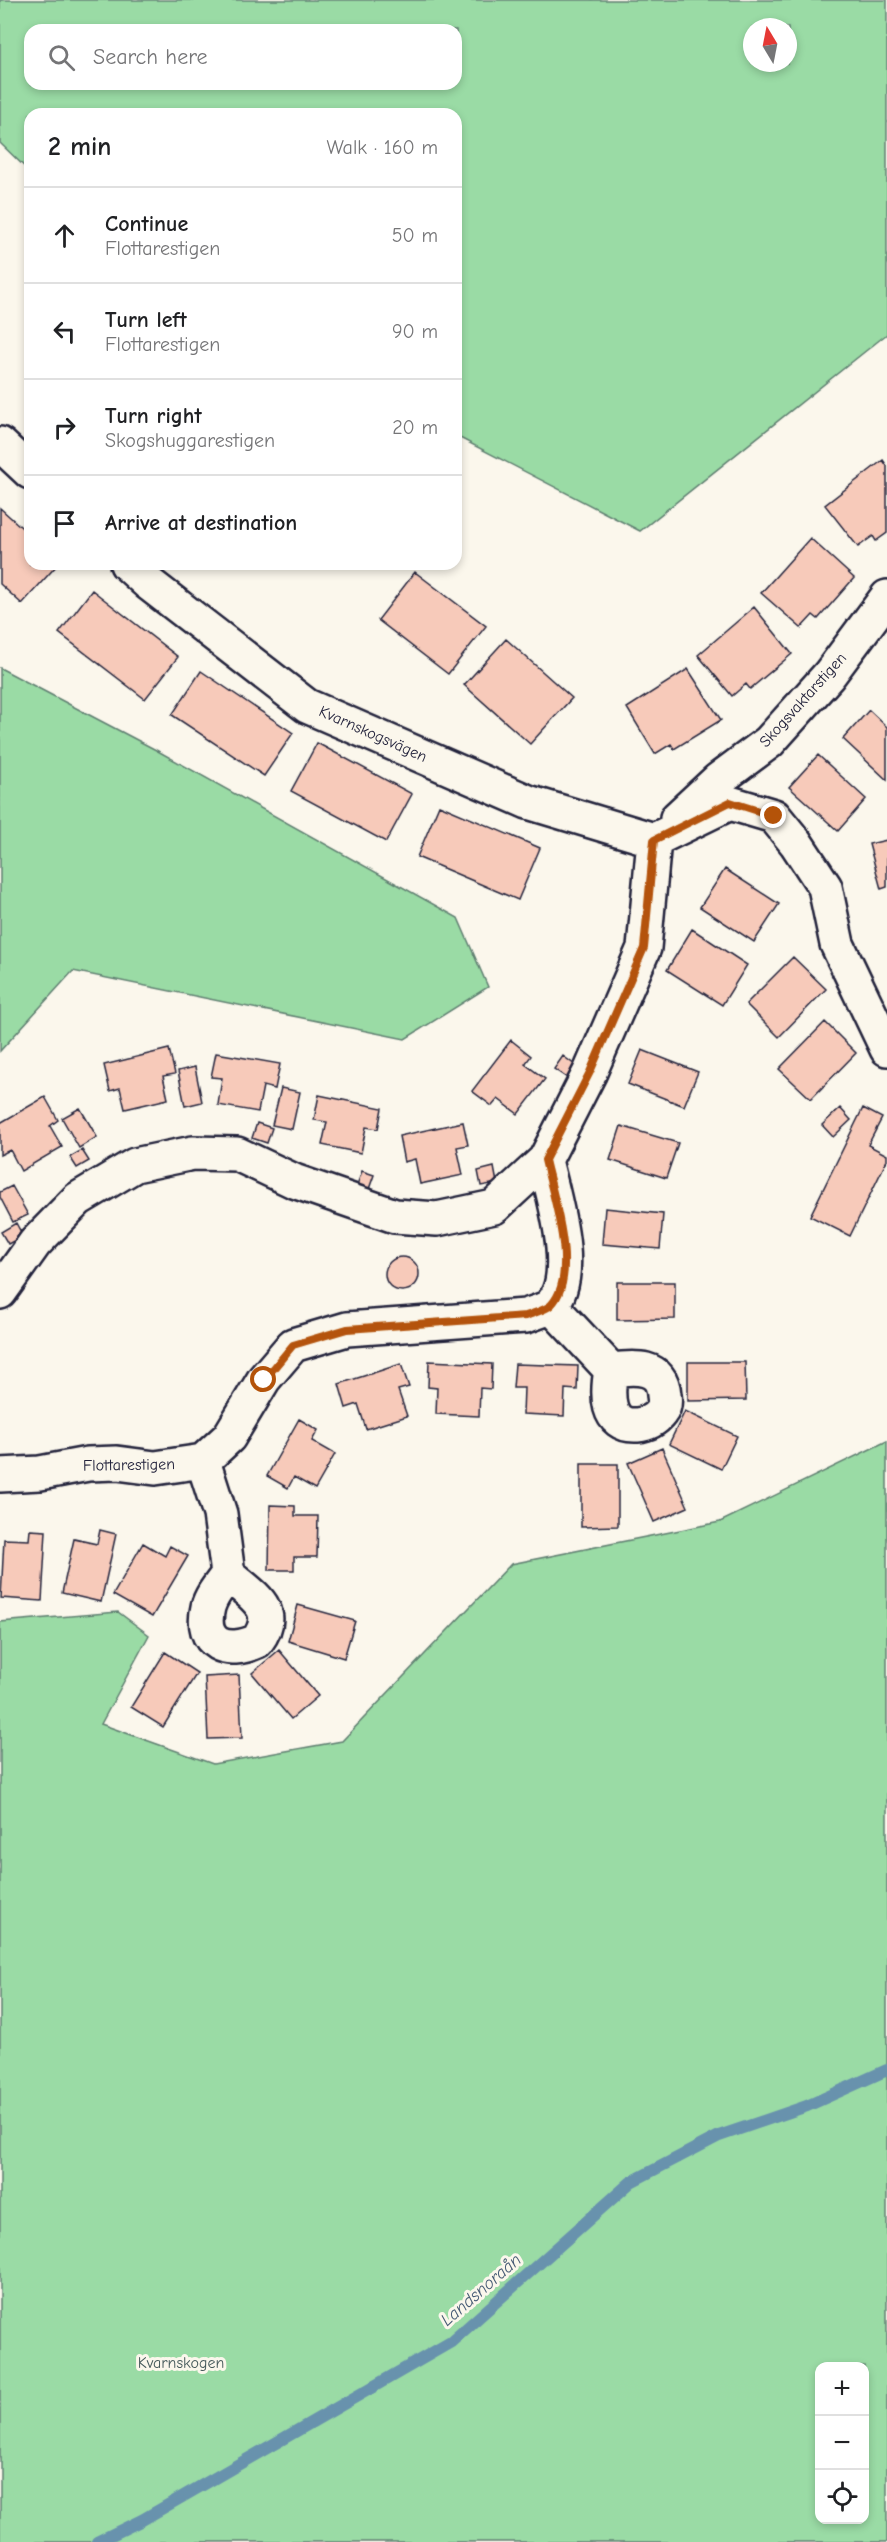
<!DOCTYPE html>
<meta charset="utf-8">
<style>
body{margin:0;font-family:"Comic Neue",sans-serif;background:#f2f2f2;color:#202124}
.controls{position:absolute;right:18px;bottom:18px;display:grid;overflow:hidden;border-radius:12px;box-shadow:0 3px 9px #0003}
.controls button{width:54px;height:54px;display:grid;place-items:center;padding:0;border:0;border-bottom:2px solid #e0e0e0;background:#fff;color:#202124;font:30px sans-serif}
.compass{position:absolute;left:743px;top:18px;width:54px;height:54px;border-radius:50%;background:#fff;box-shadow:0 3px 9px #0003;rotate:350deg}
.stop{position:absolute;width:18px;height:18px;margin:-14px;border:4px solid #b45309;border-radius:50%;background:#fff}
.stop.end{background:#b45309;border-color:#fff;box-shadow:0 2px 6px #0008}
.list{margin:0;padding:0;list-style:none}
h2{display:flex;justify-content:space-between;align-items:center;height:78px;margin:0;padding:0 24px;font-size:26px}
h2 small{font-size:20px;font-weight:400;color:#757577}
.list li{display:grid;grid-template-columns:39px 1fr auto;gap:18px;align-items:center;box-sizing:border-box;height:96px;padding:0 24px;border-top:2px solid #e0e0e0}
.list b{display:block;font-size:22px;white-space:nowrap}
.list p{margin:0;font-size:20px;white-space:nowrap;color:#757577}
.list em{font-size:20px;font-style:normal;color:#757577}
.icon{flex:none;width:33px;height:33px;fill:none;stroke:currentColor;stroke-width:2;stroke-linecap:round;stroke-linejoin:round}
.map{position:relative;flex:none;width:887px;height:2542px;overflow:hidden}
.search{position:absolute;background:#fff;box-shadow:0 3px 9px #0003;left:24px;top:24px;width:438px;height:66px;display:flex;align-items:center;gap:15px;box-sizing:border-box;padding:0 21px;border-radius:18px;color:#757577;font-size:22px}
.panel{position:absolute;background:#fff;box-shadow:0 3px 9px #0003;left:24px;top:108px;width:438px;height:462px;border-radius:18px}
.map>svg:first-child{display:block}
</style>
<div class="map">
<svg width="887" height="2542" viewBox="0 0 887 2542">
<rect width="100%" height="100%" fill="#fbf7ec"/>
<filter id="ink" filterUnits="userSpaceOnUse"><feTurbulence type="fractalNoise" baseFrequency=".0167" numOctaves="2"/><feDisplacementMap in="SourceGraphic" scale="12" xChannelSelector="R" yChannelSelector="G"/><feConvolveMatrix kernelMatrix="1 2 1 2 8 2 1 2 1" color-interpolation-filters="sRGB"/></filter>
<g filter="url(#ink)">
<path fill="#9adba5" stroke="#5e7e70" stroke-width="1.5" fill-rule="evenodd" d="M 0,0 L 887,0 L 887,334 L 640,531 L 456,436 L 456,114 L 30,114 L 30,172 L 0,143 ZM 752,27 L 788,27 L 788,63 L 752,63 ZM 30,30 L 456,30 L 456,84 L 30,84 Z
M 0,668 L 156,750 L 458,918 L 488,987 L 405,1039 L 73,971 L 0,1051 Z
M 887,1441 L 887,2542 L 0,2542 L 0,1622 L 118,1612 L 149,1635 L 101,1724 L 213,1764 L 342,1741 L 511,1564 L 720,1522 ZM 864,2366 L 864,2520 L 820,2520 L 820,2366 Z"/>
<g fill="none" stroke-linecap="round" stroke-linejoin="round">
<path stroke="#6892ad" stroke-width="12" d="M 97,2542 L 142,2520 L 451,2342 L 631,2182 L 719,2136 L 807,2106 L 887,2070"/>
</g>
<path fill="#f7caba" stroke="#22223b" stroke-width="1.5" d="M 883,460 L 887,466 L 887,533 L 876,541 L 873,536 L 858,547 L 825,505 Z
M 0,508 L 30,535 L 30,564 L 58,564 L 22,604 L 0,584 Z
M 810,538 L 854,578 L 818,619 L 813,615 L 801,628 L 761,593 Z
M 415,572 L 486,626 L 448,674 L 378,620 Z
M 92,590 L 178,657 L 145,699 L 59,633 Z
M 754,607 L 792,654 L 750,689 L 746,684 L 732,696 L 698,655 Z
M 506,639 L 572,698 L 530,744 L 464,685 Z
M 688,669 L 721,720 L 674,749 L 671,744 L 655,754 L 627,708 Z
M 201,671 L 293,733 L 264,776 L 172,715 Z
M 869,710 L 887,727 L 887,780 L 843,739 Z
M 317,743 L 412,794 L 386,842 L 291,791 Z
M 818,755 L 866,799 L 838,831 L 789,787 Z
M 439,805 L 540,848 L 518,900 L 417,857 Z
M 887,840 L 887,887 L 881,889 L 869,844 Z
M 725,869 L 779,904 L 754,942 L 700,907 Z
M 692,929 L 747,965 L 722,1005 L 667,970 Z
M 793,957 L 826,989 L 779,1037 L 746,1004 Z
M 825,1022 L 856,1053 L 811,1099 L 779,1069 Z
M 511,1040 L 531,1056 L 525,1064 L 545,1079 L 518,1114 L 498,1099 L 492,1106 L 472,1091 Z
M 169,1049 L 175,1074 L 163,1076 L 168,1099 L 125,1109 L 120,1088 L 110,1091 L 104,1065 Z
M 642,1050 L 698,1072 L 684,1106 L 628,1084 Z
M 216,1053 L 280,1064 L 275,1089 L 263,1086 L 258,1112 L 218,1105 L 222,1078 L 211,1077 Z
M 563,1056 L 575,1065 L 567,1078 L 554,1069 Z
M 195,1067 L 202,1102 L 185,1106 L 178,1071 Z
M 281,1088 L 300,1092 L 292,1129 L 272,1125 Z
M 319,1095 L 382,1108 L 378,1129 L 366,1127 L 361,1153 L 322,1145 L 327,1122 L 314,1120 Z
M 45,1097 L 58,1120 L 50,1126 L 62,1147 L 21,1171 L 10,1150 L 0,1155 L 0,1123 Z
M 80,1108 L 97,1137 L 79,1148 L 62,1118 Z
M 840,1108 L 851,1120 L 833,1137 L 822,1125 Z
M 863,1108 L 882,1118 L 868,1145 L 887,1155 L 887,1160 L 850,1236 L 810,1216 Z
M 463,1122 L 468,1145 L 457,1147 L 463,1175 L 420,1184 L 415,1159 L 404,1162 L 399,1136 Z
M 257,1123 L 272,1128 L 267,1143 L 252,1138 Z
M 621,1126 L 678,1143 L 666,1178 L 610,1160 Z
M 82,1150 L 89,1161 L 77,1168 L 70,1157 Z
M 494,1167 L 497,1183 L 481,1186 L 478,1171 Z
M 362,1171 L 374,1175 L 369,1189 L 357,1185 Z
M 12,1186 L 28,1215 L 13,1222 L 0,1197 L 0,1192 Z
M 605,1208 L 663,1214 L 660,1249 L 602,1244 Z
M 16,1223 L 23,1236 L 8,1244 L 1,1232 Z
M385 1274a17 17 0 1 1 34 0a17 17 0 1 1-34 0Z
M 617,1282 L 675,1282 L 675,1319 L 617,1320 Z
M 429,1361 L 492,1364 L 491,1389 L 480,1388 L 479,1416 L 436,1414 L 437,1388 L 428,1387 Z
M 688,1362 L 745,1362 L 746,1400 L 688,1401 Z
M 401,1364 L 409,1387 L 398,1390 L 407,1416 L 366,1429 L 358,1404 L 346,1408 L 339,1384 Z
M 515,1364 L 578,1366 L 577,1390 L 565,1389 L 564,1416 L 523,1414 L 524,1388 L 513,1388 Z
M 685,1411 L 737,1436 L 721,1469 L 669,1444 Z
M 299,1419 L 318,1430 L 312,1441 L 335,1454 L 315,1489 L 294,1477 L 288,1488 L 267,1476 Z
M 662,1448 L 688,1507 L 654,1522 L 628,1463 Z
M 581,1464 L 618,1464 L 618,1526 L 581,1527 Z
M 270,1505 L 295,1506 L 295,1516 L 318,1516 L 317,1557 L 294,1557 L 294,1570 L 269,1570 Z
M 30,1530 L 46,1531 L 42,1601 L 1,1598 L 4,1539 L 29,1540 Z
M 100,1530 L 116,1534 L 101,1602 L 62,1593 L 74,1539 L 97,1544 Z
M 143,1543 L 165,1556 L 170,1546 L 188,1556 L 152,1617 L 113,1595 Z
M 298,1605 L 355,1621 L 344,1658 L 288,1641 Z
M 279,1650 L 318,1696 L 291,1719 L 252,1673 Z
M 165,1652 L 197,1673 L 163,1727 L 131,1707 Z
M 239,1675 L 242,1738 L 208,1739 L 205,1677 Z"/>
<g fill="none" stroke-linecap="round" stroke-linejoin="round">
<g stroke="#22223b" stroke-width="38">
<path id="minor" d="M 0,444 L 30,472
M 127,564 L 148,583 L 307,706 L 528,802 L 654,840
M 677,818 L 718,780 L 769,742 L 829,675 L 887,597
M 654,840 L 730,803 L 774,816 L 796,843 L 825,887 L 837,944 L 887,1049
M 0,1292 L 35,1243 L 78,1199 L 135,1165 L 193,1153 L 237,1154 L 294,1181 L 395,1216 L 437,1219 L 494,1207 L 545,1160 L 590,1072 L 644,948 L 654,840
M 551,1306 L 611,1370 C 607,1393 605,1427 637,1425 C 647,1424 655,1420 661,1412 C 665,1407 665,1401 664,1395 C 662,1364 634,1367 611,1370
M 203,1461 L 220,1514 L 228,1574 C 221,1584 211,1595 208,1607 C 199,1645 227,1655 257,1641 C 281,1609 251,1595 228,1574
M 0,1475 L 40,1473 L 88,1464 L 117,1463 L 155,1468 L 203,1461 L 229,1437 L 264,1379 L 293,1345 L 347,1329 L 526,1316 C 533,1313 546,1310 551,1305 C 579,1275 553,1196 545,1160"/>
</g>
<use href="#minor" stroke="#fbf7ec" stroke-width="33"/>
</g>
</g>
<g fill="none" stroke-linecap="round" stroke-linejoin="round" filter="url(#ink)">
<path stroke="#b45309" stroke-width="8" d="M 264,1380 L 293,1345 L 347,1329 L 526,1316 C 533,1313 546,1310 551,1305 C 580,1275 553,1196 545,1160 L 590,1072 L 644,948 L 654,840 L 730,802 L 774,816"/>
</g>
<g text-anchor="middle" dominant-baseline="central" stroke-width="6" stroke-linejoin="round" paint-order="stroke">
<g font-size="16" fill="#22223b" stroke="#fbf7ec">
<text transform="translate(803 700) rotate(-48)">Skogsvaktarstigen</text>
<text transform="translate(373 734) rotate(24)">Kvarnskogsvägen</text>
<text transform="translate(129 1465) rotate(-1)">Flottarestigen</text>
</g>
<g font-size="16" fill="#465a5b" stroke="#fbf7ec">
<text x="181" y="2363">Kvarnskogen</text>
</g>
<g font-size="18" font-style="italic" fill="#455a74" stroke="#fbf7ec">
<text transform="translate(481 2290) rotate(-41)">Landsnoraån</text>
</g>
</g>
</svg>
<div class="controls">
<button>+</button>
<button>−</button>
<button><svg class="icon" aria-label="locate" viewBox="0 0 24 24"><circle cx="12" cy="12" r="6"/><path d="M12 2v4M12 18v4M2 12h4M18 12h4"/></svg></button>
</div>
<svg class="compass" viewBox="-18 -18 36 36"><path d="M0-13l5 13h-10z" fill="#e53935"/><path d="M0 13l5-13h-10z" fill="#757577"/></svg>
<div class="stop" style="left:264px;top:1380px"></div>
<div class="stop end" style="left:774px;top:816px"></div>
<div class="search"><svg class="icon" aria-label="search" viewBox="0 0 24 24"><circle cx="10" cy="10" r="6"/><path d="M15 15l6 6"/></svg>Search here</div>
<section class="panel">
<h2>2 min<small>Walk · 160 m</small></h2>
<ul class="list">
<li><svg class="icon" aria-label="ahead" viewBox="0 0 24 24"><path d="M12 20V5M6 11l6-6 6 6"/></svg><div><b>Continue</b><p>Flottarestigen</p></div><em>50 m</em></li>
<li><svg class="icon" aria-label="left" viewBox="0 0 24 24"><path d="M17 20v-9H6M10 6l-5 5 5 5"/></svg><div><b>Turn left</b><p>Flottarestigen</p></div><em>90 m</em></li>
<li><svg class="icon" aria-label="right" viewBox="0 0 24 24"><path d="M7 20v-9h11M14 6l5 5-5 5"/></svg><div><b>Turn right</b><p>Skogshuggarestigen</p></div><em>20 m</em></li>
<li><svg class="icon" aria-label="arrive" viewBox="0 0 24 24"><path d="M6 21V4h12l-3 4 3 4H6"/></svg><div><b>Arrive at destination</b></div></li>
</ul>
</section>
</div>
